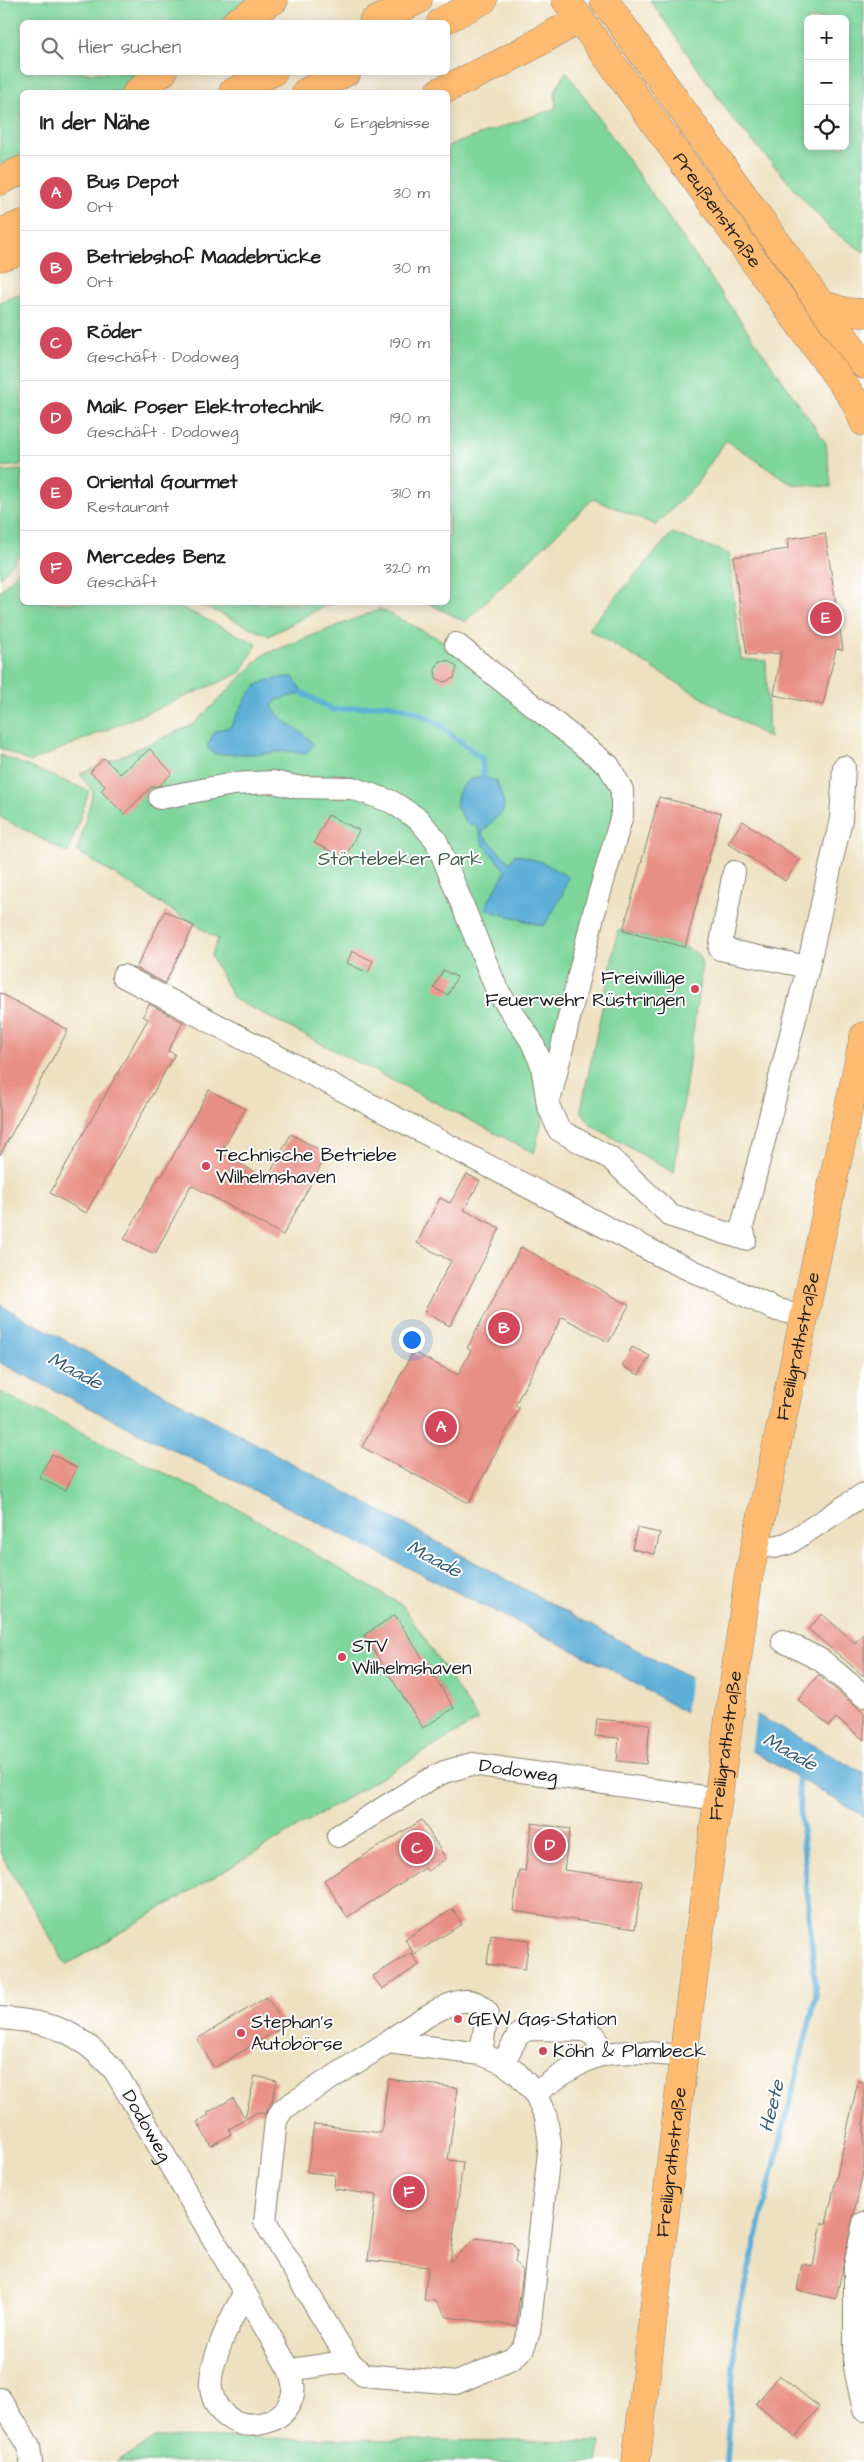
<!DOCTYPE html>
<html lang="de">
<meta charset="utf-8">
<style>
body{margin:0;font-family:"Architects Daughter",sans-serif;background:#f6f6f6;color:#222}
.controls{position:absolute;right:15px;top:15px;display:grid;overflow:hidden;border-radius:8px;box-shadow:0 2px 12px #0003}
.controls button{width:45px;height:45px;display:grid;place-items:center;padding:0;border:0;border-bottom:1px solid #e0e0e0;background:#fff;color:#222;font:25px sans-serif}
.you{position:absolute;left:411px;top:1339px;width:18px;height:18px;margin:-12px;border:4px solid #fff;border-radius:50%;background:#1a73e8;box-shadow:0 0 0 8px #1a73e833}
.badge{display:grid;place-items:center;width:32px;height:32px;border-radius:50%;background:#d1495b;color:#fff;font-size:16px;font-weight:700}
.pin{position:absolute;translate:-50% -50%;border:2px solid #fff;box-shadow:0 1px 5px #0006}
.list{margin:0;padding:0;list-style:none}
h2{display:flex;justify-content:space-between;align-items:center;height:65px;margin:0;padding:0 20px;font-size:21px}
h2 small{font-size:16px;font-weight:400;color:#767676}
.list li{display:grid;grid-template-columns:32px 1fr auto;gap:15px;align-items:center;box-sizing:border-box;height:75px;padding:0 20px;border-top:1px solid #e0e0e0}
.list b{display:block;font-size:19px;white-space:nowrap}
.list p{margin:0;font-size:16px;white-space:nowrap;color:#767676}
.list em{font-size:16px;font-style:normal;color:#767676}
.icon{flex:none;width:28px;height:28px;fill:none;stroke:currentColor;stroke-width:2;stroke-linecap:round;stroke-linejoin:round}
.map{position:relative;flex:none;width:864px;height:2462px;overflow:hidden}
.search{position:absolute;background:#fff;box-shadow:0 2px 12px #0003;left:20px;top:20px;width:430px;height:55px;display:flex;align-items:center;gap:12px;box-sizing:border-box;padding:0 18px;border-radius:8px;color:#767676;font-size:19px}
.panel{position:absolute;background:#fff;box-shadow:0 2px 12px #0003;left:20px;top:90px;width:430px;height:515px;border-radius:8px}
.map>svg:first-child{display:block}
</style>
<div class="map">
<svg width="864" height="2462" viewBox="0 0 864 2462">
<rect width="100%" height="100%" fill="#fff"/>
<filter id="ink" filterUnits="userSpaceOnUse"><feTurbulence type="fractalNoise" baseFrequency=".02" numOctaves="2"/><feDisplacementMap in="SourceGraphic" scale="10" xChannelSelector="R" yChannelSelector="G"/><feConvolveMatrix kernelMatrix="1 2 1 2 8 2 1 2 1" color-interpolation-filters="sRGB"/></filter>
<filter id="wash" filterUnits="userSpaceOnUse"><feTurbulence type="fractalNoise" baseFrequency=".0096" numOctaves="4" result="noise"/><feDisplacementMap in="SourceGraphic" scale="20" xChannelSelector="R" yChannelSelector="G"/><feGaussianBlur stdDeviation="1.12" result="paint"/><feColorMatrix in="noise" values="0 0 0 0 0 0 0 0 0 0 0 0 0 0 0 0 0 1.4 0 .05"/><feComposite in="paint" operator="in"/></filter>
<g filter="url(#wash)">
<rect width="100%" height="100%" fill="#eee1c1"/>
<path fill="#7ed69b" stroke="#4d795c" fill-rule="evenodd" d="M 0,0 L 257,0 L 219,22 L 22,22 L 22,72 L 148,73 L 120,92 L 22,92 L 22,154 L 0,165 Z
M 650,0 L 864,0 L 864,252 L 830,229 L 733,119 ZM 808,19 L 845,19 L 845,146 L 808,146 Z
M 566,71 L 826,443 L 831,487 L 792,484 L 726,440 L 697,483 L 656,525 L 593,499 L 465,622 L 428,603 L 448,602 L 448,146 L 556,108 L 555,92 Z
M 22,294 L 22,465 L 0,467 L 0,302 Z
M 22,470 L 22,554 L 20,555 L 0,577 L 0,472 Z
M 672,533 L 729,554 L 741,659 L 766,661 L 769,738 L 588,629 Z
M 22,567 L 22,602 L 172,603 L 257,644 L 241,673 L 30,762 L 0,748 L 0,591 Z
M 197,603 L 330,603 L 269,636 Z
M 380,609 L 453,646 L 605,768 L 618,807 L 534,1153 L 234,999 L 211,956 L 218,939 L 77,851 L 93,792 L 80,774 L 194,724 L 263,655 Z
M 0,755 L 89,791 L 68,853 L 0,817 Z
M 618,930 L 685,947 L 698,954 L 702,964 L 674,1173 L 591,1125 L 581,1110 Z
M 0,1392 L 240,1510 L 403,1606 L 478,1720 L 66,1965 L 0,1852 ZM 395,1616 L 454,1708 L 424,1728 L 364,1635 Z
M 157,2437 L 600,2442 L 601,2442 L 597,2462 L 116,2462 Z"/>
<path fill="#5dafd8" stroke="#3c667a" d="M 293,677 L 303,693 L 277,700 L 272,707 C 283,724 302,729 314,745 L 305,754 L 286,751 L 261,754 L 215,754 L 207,747 L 215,731 L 230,727 C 252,692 247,679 293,677 Z
M 482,776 L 496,781 C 513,820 500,807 482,834 L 510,863 L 515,854 L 542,862 L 568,877 L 562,896 L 544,926 L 490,911 L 485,907 L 506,871 L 483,844 L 478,829 L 475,825 L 466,823 L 456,806 C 458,788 464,779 482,776 Z
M 0,1305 L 864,1773 L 864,1816 L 610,1669 L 0,1363 Z"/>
<path fill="#eee1c1" d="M 690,1676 L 756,1712 L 751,1753 L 685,1715 Z"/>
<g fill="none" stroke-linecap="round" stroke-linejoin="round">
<path stroke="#5dafd8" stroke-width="5.5" d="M 303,693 L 333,710 L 388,704 L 416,712 L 437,723 L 482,759 L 484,784
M 727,2462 L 736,2322 L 816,1995 L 797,1770"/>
</g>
<g id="blocks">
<path fill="#e88f85" d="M 825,533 L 843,650 L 836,649 L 823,705 L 774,695 L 781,653 L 747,655 L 733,557 L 788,549 L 787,539 Z
M 439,661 L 449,661 L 457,667 L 454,678 L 444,682 L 436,678 L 435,670 Z
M 150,749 L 172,773 L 160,785 L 151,787 L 124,814 L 101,791 L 105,786 L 90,772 L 104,758 L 120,774 Z
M 659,797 L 721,813 L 685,947 L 623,931 Z
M 328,815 L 359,830 L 345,858 L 314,843 Z
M 743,821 L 800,860 L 785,881 L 728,843 Z
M 165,911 L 194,926 L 165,983 L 136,968 Z
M 352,951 L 373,961 L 368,973 L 347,963 Z
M 443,970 L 457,977 L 448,995 L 434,988 Z
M 0,993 L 68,1030 L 0,1155 Z
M 149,1004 L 183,1022 L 168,1051 L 175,1054 L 86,1213 L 50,1193 L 148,1019 L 143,1016 Z
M 209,1090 L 245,1109 L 221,1153 L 267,1179 L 291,1134 L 327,1154 L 283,1235 L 191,1185 L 155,1254 L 124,1239 L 160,1175 L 162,1176 Z
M 467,1174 L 480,1181 L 464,1210 L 500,1228 L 450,1326 L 424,1312 L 451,1261 L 417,1243 L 440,1198 L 450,1203 Z
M 521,1247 L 629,1305 L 609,1342 L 562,1317 L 515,1405 L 519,1408 L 469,1503 L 362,1447 L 413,1352 L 458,1375 L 471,1350 L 467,1348 Z
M 632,1347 L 650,1356 L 639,1375 L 622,1366 Z
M 52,1454 L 77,1468 L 65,1491 L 39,1477 Z
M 637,1528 L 660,1533 L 655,1554 L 632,1549 Z
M 822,1614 L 855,1643 L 864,1633 L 864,1676 L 808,1629 Z
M 395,1615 L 454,1708 L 423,1728 L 364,1635 Z
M 818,1675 L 864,1713 L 864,1740 L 836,1718 L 829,1726 L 798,1700 Z
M 597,1719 L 650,1724 L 646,1764 L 617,1761 L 619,1738 L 595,1736 Z
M 422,1820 L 446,1859 L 427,1871 L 425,1868 L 347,1917 L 324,1880 Z
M 532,1823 L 570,1829 L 564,1870 L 642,1881 L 635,1929 L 513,1911 L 519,1870 L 525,1871 Z
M 453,1909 L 462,1924 L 414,1954 L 405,1939 Z
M 491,1935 L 529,1940 L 525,1969 L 487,1964 Z
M 411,1953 L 419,1965 L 382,1989 L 373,1976 Z
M 267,1997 L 285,2026 L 214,2068 L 197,2039 Z
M 255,2076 L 277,2081 L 272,2101 L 265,2114 L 258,2112 L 229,2129 L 231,2134 L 211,2146 L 197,2122 L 209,2115 L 207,2113 L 233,2098 L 245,2118 Z
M 388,2079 L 458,2088 L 448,2160 L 463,2162 L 450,2262 L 476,2238 L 512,2243 L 517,2250 L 515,2262 L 523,2271 L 516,2326 L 447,2317 L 435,2301 L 424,2300 L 428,2267 L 368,2260 L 376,2195 L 334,2189 L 335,2175 L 307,2172 L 314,2124 L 381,2133 Z
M 858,2081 L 864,2082 L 864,2167 L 836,2299 L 797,2290 L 802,2264 L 813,2266 L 822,2223 L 826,2224 Z
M 779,2375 L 819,2407 L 795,2437 L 756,2404 Z"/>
</g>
</g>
<g filter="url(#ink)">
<use href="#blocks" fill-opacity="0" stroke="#857e6e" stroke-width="1"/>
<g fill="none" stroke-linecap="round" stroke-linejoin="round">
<g stroke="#857e6e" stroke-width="24">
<g id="minor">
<path d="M 456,644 L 609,766 L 622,790 L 622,815 L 593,916 L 551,1094"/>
<path d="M 160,798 L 233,784 L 273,782 L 296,787 L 352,788 L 392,802 L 418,819 L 436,840 L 497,990 L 531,1040 L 542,1065 L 548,1105 L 559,1130 L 610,1158 L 671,1216 L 745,1239"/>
<path d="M 734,872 L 720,949 L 808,967"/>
<path d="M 123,976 L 667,1259 L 777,1310 L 803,1315"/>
<path d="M 745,1239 L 742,1227 L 808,967 L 841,819 L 844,767"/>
<path d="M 756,1544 L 775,1547 L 789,1543 L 864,1494"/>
<path d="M 783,1641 L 821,1660 L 864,1696"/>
<path id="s1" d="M 338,1836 L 430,1779 L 444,1772 L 472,1764 L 717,1799"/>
<path id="s2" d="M 0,2018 C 54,2022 78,2031 115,2071 C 172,2169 230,2266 286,2364 C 321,2424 220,2452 211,2388 C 208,2365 233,2313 245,2293"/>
<path d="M 388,2042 C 402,2031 447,2001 464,2001 C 474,2000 480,2005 487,2012 L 481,2054"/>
<path d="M 503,2063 L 518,2035 L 528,2029 L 585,2030 L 595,2036 L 604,2055"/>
<path d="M 535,2093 L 517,2073 L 503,2063 L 481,2054 L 388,2042 L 283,2109 L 276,2120 L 265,2222 L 349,2361 L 363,2375 L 456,2383 L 512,2359 L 523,2348 L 529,2332 L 550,2143 L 546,2117 L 535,2093 C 556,2079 581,2059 606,2054 C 631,2050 659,2054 683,2056"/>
<path d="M 864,2223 L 855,2266 L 855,2368 L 864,2410"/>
<path d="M 290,2370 L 349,2361"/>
<path d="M 0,2399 L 29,2446 L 31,2462"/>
</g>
</g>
<g stroke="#857e6e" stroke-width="29">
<g id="major">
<path id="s3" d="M 566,0 L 855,401 L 864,422"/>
<path d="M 604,0 L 864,365"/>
<path d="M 820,304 L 847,312 L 864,313"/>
<path id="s4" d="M 636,2462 L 689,2010 L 748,1580 L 864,1036"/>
</g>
</g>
<g stroke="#857e6e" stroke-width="29">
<path id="highway" d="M 236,22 L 274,0
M 373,22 L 418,0
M 441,22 L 483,0
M 137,92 L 163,72
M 233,92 L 273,72
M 306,92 L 347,72
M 439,92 L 501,63 L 580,19
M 0,181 L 22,170
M 0,233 L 22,224
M 0,257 L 22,250"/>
</g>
<use href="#minor" stroke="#fff" stroke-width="22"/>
<use href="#major" stroke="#ffbb71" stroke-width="28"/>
<use href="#highway" stroke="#ffbb71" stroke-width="28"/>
</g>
</g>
<g fill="#d1495b" stroke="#fff" stroke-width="2">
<circle cx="695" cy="989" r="5"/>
<circle cx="206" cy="1166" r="5"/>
<circle cx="342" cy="1657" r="5"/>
<circle cx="458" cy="2019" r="5"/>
<circle cx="241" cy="2033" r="5"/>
<circle cx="543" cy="2051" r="5"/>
</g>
<g text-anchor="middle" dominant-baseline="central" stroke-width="4" stroke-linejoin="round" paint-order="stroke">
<g font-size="19" fill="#1c1c1c" stroke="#fff">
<text stroke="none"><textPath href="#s3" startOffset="259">Preußenstraße</textPath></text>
<text stroke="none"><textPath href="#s4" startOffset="1128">Freiligrathstraße</textPath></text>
<text stroke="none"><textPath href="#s4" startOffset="722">Freiligrathstraße</textPath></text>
<text stroke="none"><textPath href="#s1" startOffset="200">Dodoweg</textPath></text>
<text stroke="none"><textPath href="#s2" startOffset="194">Dodoweg</textPath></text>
<text stroke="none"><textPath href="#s4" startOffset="302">Freiligrathstraße</textPath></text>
</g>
<g font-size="19" fill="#3e5d48" stroke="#fff">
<text x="400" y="859">Störtebeker Park</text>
</g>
<g font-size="19" fill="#1c1c1c" stroke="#fff" text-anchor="start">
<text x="685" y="978" text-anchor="end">Freiwillige<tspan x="685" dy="22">Feuerwehr Rüstringen</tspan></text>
<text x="216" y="1155">Technische Betriebe<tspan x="216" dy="22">Wilhelmshaven</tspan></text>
<text x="352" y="1646">STV<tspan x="352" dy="22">Wilhelmshaven</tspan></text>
<text x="468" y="2019">GEW Gas-Station</text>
<text x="251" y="2022">Stephan's<tspan x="251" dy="22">Autobörse</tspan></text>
<text x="553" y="2051">Köhn &amp; Plambeck</text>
</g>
<g font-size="20" font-style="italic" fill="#395e71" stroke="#fff">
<text transform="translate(75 1371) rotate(28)">Maade</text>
<text transform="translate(434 1559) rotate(28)">Maade</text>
<text transform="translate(790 1752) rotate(29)">Maade</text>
<text transform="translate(772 2106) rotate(-76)">Heete</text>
</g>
</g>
</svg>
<div class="controls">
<button>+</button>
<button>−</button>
<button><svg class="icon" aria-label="locate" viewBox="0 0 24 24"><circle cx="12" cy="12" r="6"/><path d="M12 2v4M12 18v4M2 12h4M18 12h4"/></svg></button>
</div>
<div class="you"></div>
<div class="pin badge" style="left:441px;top:1427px">A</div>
<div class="pin badge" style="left:504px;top:1328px">B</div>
<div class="pin badge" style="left:417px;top:1848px">C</div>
<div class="pin badge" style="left:550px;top:1845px">D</div>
<div class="pin badge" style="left:826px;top:618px">E</div>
<div class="pin badge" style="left:409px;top:2192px">F</div>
<div class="search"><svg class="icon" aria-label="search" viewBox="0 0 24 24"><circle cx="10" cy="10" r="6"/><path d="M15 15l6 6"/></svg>Hier suchen</div>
<section class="panel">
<h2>In der Nähe<small>6 Ergebnisse</small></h2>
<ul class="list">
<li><span class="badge">A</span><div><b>Bus Depot</b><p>Ort</p></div><em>30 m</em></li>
<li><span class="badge">B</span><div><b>Betriebshof Maadebrücke</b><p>Ort</p></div><em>30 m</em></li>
<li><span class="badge">C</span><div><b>Röder</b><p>Geschäft · Dodoweg</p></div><em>190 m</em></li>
<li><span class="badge">D</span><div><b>Maik Poser Elektrotechnik</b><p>Geschäft · Dodoweg</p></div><em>190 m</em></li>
<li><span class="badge">E</span><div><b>Oriental Gourmet</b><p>Restaurant</p></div><em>310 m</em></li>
<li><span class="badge">F</span><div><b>Mercedes Benz</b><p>Geschäft</p></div><em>320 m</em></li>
</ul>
</section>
</div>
